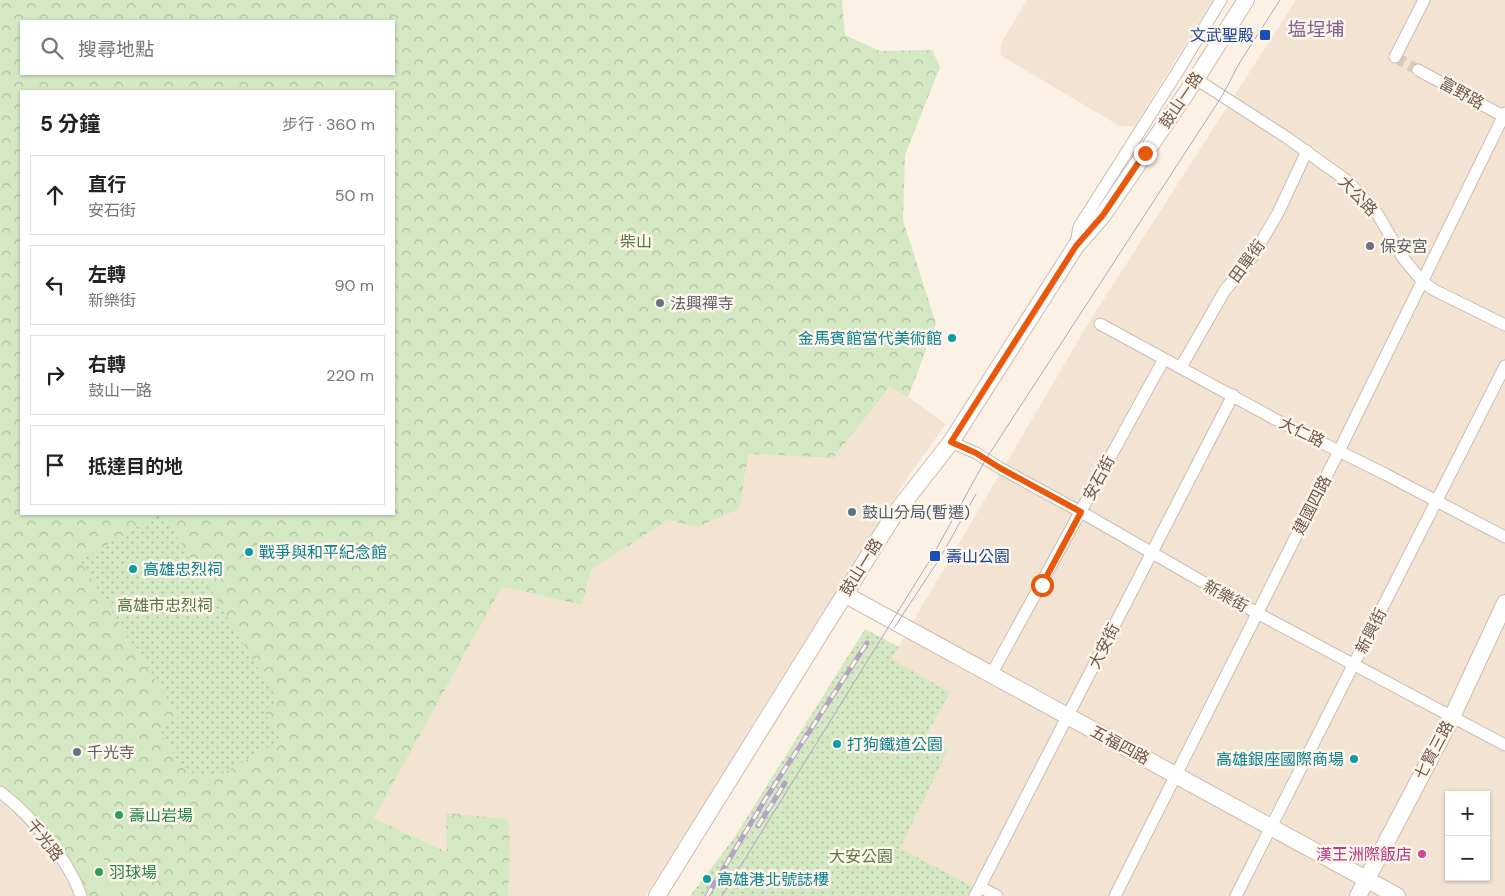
<!DOCTYPE html>
<html lang="zh-TW">
<meta charset="utf-8">
<style>
body{margin:0;font-family:"DM Sans","Noto Sans TC",sans-serif;background:#f6f6f6;color:#222}
.controls{position:absolute;right:15px;bottom:15px;display:grid;overflow:hidden;border-radius:0px;box-shadow:0 1px 4px #0004}
.controls button{width:45px;height:45px;display:grid;place-items:center;padding:0;border:0;border-bottom:1px solid #e0e0e0;background:#fff;color:#222;font:25px sans-serif}
.stop{position:absolute;width:15px;height:15px;margin:-11px;border:4px solid #ea580c;border-radius:50%;background:#fff}
.stop.end{background:#ea580c;border-color:#fff;box-shadow:0 1px 5px #0008}
.list{margin:0;padding:0;list-style:none}
h2{display:flex;justify-content:space-between;align-items:center;height:65px;margin:0;padding:0 20px;font-size:21px}
h2 small{font-size:16px;font-weight:400;color:#767676}
.list li{display:grid;grid-template-columns:32px 1fr auto;gap:15px;align-items:center;box-sizing:border-box;height:80px;margin:0 10px 10px;padding:0 10px;border:1px solid #e0e0e0;border-radius:0px}
.list b{display:block;font-size:19px;white-space:nowrap}
.list p{margin:0;font-size:16px;white-space:nowrap;color:#767676}
.list em{font-size:16px;font-style:normal;color:#767676}
.icon{flex:none;width:28px;height:28px;fill:none;stroke:currentColor;stroke-width:2;stroke-linecap:round;stroke-linejoin:round}
.map{position:relative;flex:none;width:1505px;height:896px;overflow:hidden}
.search{position:absolute;background:#fff;box-shadow:0 1px 4px #0004;left:20px;top:20px;width:375px;height:55px;display:flex;align-items:center;gap:12px;box-sizing:border-box;padding:0 18px;border-radius:0px;color:#767676;font-size:19px}
.panel{position:absolute;background:#fff;box-shadow:0 1px 4px #0004;left:20px;top:90px;width:375px;height:425px;border-radius:0px}
.map>svg:first-child{display:block}
</style>
<div class="map">
<svg width="1505" height="896" viewBox="0 0 1505 896">
<defs>
<pattern id="forest-crowns" width="20" height="18" patternUnits="userSpaceOnUse" patternTransform="scale(1.25)"><rect width="20" height="18" fill="#d4e8c4"/><path d="M2 6a3 3 0 1 1 6 0M12 15a3 3 0 1 1 6 0" fill="none" stroke="#b0bfa1"/></pattern>
<pattern id="park-dots" width="8" height="8" patternUnits="userSpaceOnUse" patternTransform="scale(1.25)"><rect width="8" height="8" fill="#d4e8c4"/><path d="M2 2h.1M6 6h.1" fill="none" stroke="#b0bfa1" stroke-width="1.8" stroke-linecap="round"/></pattern>
</defs>
<rect width="100%" height="100%" fill="#fbf1e5"/>
<path fill="#f2e3d3" fill-rule="evenodd" d="M 1027,0 L 1213,0 L 1134,127 L 1118,125 L 1000,55 L 1002,42 Z
M 1296,0 L 1505,0 L 1505,896 L 969,896 L 974,887 L 900,848 L 948,750 L 925,737 L 891,659 L 1091,319 ZM 1449,795 L 1486,795 L 1486,877 L 1449,877 Z
M 890,387 L 908,397 L 946,424 L 909,475 L 646,896 L 508,896 L 510,847 L 448,852 L 374,818 L 502,587 L 582,605 L 591,570 L 668,520 L 697,527 L 745,480 L 749,454 L 833,458 Z
M 0,801 L 3,802 L 87,896 L 0,896 Z"/>
<path fill="url(#forest-crowns)" fill-rule="evenodd" d="M 0,0 L 842,0 L 845,35 L 880,51 L 932,50 L 940,67 L 905,155 L 903,220 L 936,324 L 908,397 L 890,387 L 833,458 L 749,454 L 739,509 L 697,527 L 668,520 L 591,570 L 582,605 L 502,587 L 374,818 L 447,852 L 446,813 L 508,819 L 510,847 L 508,896 L 87,896 L 4,802 L 0,801 ZM 21,21 L 394,21 L 394,74 L 21,74 ZM 21,91 L 394,91 L 394,514 L 21,514 Z"/>
<path fill="url(#park-dots)" d="M 158,514 L 162,514 L 204,578 L 278,702 L 263,710 L 281,740 L 226,772 L 199,778 L 176,759 L 160,729 L 179,717 L 80,561 Z
M 865,629 L 899,647 L 891,659 L 950,692 L 925,737 L 948,750 L 900,848 L 974,887 L 969,896 L 690,896 L 734,838 Z"/>
<path fill="#d4e8c4" d="M 101,853 L 108,869 L 126,882 L 119,896 L 104,896 C 97,889 85,879 85,867 C 85,864 88,858 89,855 Z"/>
<g fill="none" stroke-linecap="round" stroke-linejoin="round">
<path stroke="#d9cabe" stroke-width="11" stroke-dasharray="11 5.5" stroke-linecap="butt" d="M 1395,57 L 1418,70"/>
<g stroke="#cebbaf" stroke-width="13">
<path id="street" d="M 1395,57 L 1424,0
M 1418,70 L 1505,117
M 1196,79 L 1286,137 L 1346,180 L 1365,199 L 1378,215 L 1403,258 L 1423,282 L 1434,290 L 1505,325
M 1076,244 L 1079,227 L 1178,71 L 1221,0
M 1100,324 L 1282,423 L 1385,474 L 1505,537
M 1181,367 L 1225,290 L 1248,264 L 1278,213 L 1307,151
M 951,442 L 976,453 L 1000,468 L 1081,512 L 1257,613 L 1505,745
M 991,675 L 1164,359
M 0,792 C 30,814 69,860 81,896
M 980,887 L 997,896
M 975,896 L 1233,395
M 1115,896 L 1339,451 L 1505,113
M 1236,896 L 1505,366"/>
</g>
<g stroke="#d1baac" stroke-width="18">
<path id="secondary" d="M 844,594 L 1397,896
M 657,896 L 894,515 L 951,442 L 1076,246 L 1103,215 L 1196,79 L 1246,0
M 1358,896 L 1452,717 L 1505,603"/>
</g>
<use href="#street" stroke="#fff" stroke-width="11"/>
<use href="#secondary" stroke="#fff" stroke-width="16"/>
<path stroke="#b3a4c4" stroke-width="1" d="M 894,628 L 940,558 L 976,494
M 722,896 L 933,555 L 986,459 L 1222,96 L 1240,62 L 1280,0"/>
<g stroke="#b3a4c4" stroke-width="5">
<path id="rail" d="M 758,826 L 785,783
M 707,896 L 766,798 L 867,643"/>
</g>
<use href="#rail" stroke="#fef5eb" stroke-width="3" stroke-dasharray="9" stroke-linecap="butt"/>
</g>
<g fill="none" stroke-linecap="round" stroke-linejoin="round">
<path stroke="#ea580c" stroke-width="6" d="M 1042,585 L 1081,512 L 1000,468 L 976,453 L 951,442 L 1076,246 L 1103,215 L 1145,153"/>
</g>
<g fill="#1a4fb4" stroke="#fef5eb" stroke-width="2">
<rect x="1259" y="29" width="12" height="12" rx="2.5"/>
<rect x="929" y="550" width="12" height="12" rx="2.5"/>
</g>
<g fill="#6b7280" stroke="#fef5eb" stroke-width="2">
<circle cx="1370" cy="246" r="5"/>
<circle cx="660" cy="303" r="5"/>
<circle cx="77" cy="752" r="5"/>
</g>
<g fill="#0f9aa8" stroke="#fef5eb" stroke-width="2">
<circle cx="952" cy="338" r="5"/>
<circle cx="249" cy="552" r="5"/>
<circle cx="133" cy="569" r="5"/>
<circle cx="837" cy="744" r="5"/>
<circle cx="1354" cy="759" r="5"/>
<circle cx="707" cy="879" r="5"/>
</g>
<circle fill="#5c6f8a" stroke="#fef5eb" stroke-width="2" cx="852" cy="512" r="5"/>
<g fill="#2e9e5b" stroke="#fef5eb" stroke-width="2">
<circle cx="119" cy="815" r="5"/>
<circle cx="99" cy="872" r="5"/>
</g>
<circle fill="#d1479c" stroke="#fef5eb" stroke-width="2" cx="1422" cy="854" r="5"/>
<g text-anchor="middle" dominant-baseline="central" stroke-width="5" stroke-linejoin="round" paint-order="stroke">
<g font-size="16" fill="#164399" stroke="#fef5eb" text-anchor="end">
<text x="1254" y="35">文武聖殿</text>
<text x="946" y="556" text-anchor="start">壽山公園</text>
</g>
<g font-size="16" fill="#72574b" stroke="#fef5eb">
<text transform="translate(1462 93) rotate(29)">富野路</text>
<text transform="translate(1181 100) rotate(-56)">鼓山一路</text>
<text transform="translate(1358 196) rotate(47)">大公路</text>
<text transform="translate(1247 261) rotate(-54)">田單街</text>
<text transform="translate(1302 432) rotate(26)">大仁路</text>
<text transform="translate(1099 478) rotate(-62)">安石街</text>
<text transform="translate(1312 505) rotate(-63)">建國四路</text>
<text transform="translate(861 567) rotate(-58)">鼓山一路</text>
<text transform="translate(1226 596) rotate(29)">新樂街</text>
<text transform="translate(1371 631) rotate(-63)">新興街</text>
<text transform="translate(1104 646) rotate(-63)">大安街</text>
<text transform="translate(1120 745) rotate(28)">五福四路</text>
<text transform="translate(1434 750) rotate(-62)">七賢三路</text>
<text transform="translate(45 840) rotate(52)">千光路</text>
</g>
<g font-size="16" fill="#557844" stroke="#fef5eb">
<text x="636" y="241">柴山</text>
<text x="165" y="605">高雄市忠烈祠</text>
<text x="861" y="856">大安公園</text>
</g>
<g font-size="16" fill="#5b616d" stroke="#fef5eb" text-anchor="start">
<text x="1380" y="246">保安宮</text>
<text x="670" y="303">法興禪寺</text>
<text x="87" y="752">千光寺</text>
</g>
<g font-size="16" fill="#0d838f" stroke="#fef5eb" text-anchor="start">
<text x="942" y="338" text-anchor="end">金馬賓館當代美術館</text>
<text x="259" y="552">戰爭與和平紀念館</text>
<text x="143" y="569">高雄忠烈祠</text>
<text x="847" y="744">打狗鐵道公園</text>
<text x="1344" y="759" text-anchor="end">高雄銀座國際商場</text>
<text x="717" y="879">高雄港北號誌樓</text>
</g>
<g font-size="16" fill="#4e5e75" stroke="#fef5eb" text-anchor="start">
<text x="862" y="512">鼓山分局(暫遷)</text>
</g>
<g font-size="16" fill="#27864d" stroke="#fef5eb" text-anchor="start">
<text x="129" y="815">壽山岩場</text>
<text x="109" y="872">羽球場</text>
</g>
<g font-size="16" fill="#b23c85" stroke="#fef5eb" text-anchor="end">
<text x="1412" y="854">漢王洲際飯店</text>
</g>
<g font-size="19" fill="#7e638e" stroke="#fef5eb">
<text x="1316" y="29">塩埕埔</text>
</g>
</g>
</svg>
<div class="controls">
<button>+</button>
<button>−</button>
</div>
<div class="stop" style="left:1042px;top:585px"></div>
<div class="stop end" style="left:1145px;top:153px"></div>
<div class="search"><svg class="icon" aria-label="search" viewBox="0 0 24 24"><circle cx="10" cy="10" r="6"/><path d="M15 15l6 6"/></svg>搜尋地點</div>
<section class="panel">
<h2>5 分鐘<small>步行 · 360 m</small></h2>
<ul class="list">
<li><svg class="icon" aria-label="ahead" viewBox="0 0 24 24"><path d="M12 20V5M6 11l6-6 6 6"/></svg><div><b>直行</b><p>安石街</p></div><em>50 m</em></li>
<li><svg class="icon" aria-label="left" viewBox="0 0 24 24"><path d="M17 20v-9H6M10 6l-5 5 5 5"/></svg><div><b>左轉</b><p>新樂街</p></div><em>90 m</em></li>
<li><svg class="icon" aria-label="right" viewBox="0 0 24 24"><path d="M7 20v-9h11M14 6l5 5-5 5"/></svg><div><b>右轉</b><p>鼓山一路</p></div><em>220 m</em></li>
<li><svg class="icon" aria-label="arrive" viewBox="0 0 24 24"><path d="M6 21V4h12l-3 4 3 4H6"/></svg><div><b>抵達目的地</b></div></li>
</ul>
</section>
</div>
